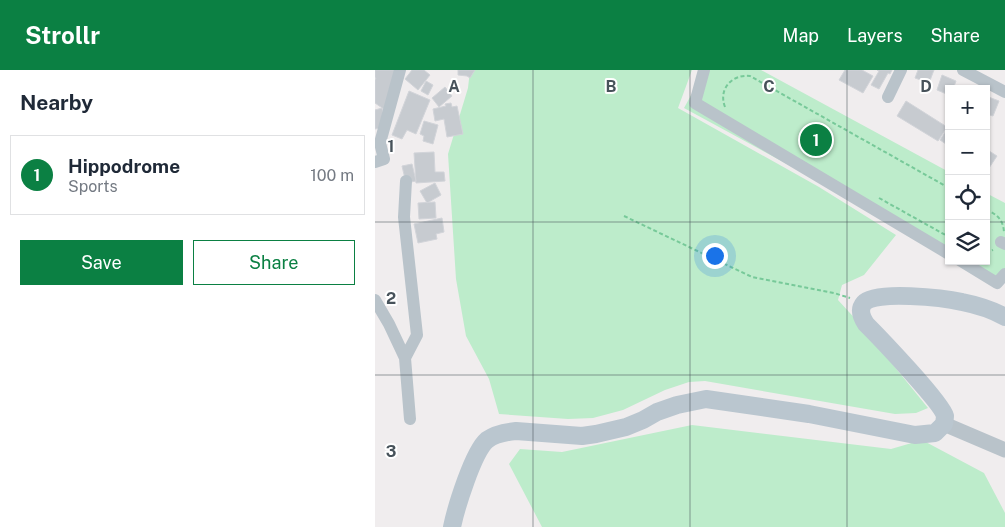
<!DOCTYPE html>
<meta charset="utf-8">
<style>
body{margin:0;font-family:"Public Sans",sans-serif;background:#f2f2f3;color:#1f2937}
.controls{position:absolute;right:15px;top:15px;display:grid;overflow:hidden;border-radius:0px;box-shadow:0 1px 4px #0004}
.controls button{width:45px;height:45px;display:grid;place-items:center;padding:0;border:0;border-bottom:1px solid #e0e1e3;background:#fff;color:#1f2937;font:25px sans-serif}
.you{position:absolute;left:339px;top:185px;width:18px;height:18px;margin:-12px;border:4px solid #fff;border-radius:50%;background:#1a73e8;box-shadow:0 0 0 8px #1a73e833}
.badge{display:grid;place-items:center;width:32px;height:32px;border-radius:50%;background:#0b8043;color:#fff;font-size:16px;font-weight:700}
.pin{position:absolute;translate:-50% -50%;border:2px solid #fff;box-shadow:0 1px 5px #0006}
.list{margin:0;padding:0;list-style:none}
h2{display:flex;justify-content:space-between;align-items:center;height:65px;margin:0;padding:0 20px;font-size:21px}
h2 small{font-size:16px;font-weight:400;color:#747a83}
.list li{display:grid;grid-template-columns:32px 1fr auto;gap:15px;align-items:center;box-sizing:border-box;height:80px;margin:0 10px 10px;padding:0 10px;border:1px solid #e0e1e3;border-radius:0px}
.list b{display:block;font-size:19px;white-space:nowrap}
.list p{margin:0;font-size:16px;white-space:nowrap;color:#747a83}
.list em{font-size:16px;font-style:normal;color:#747a83}
.actions{display:flex;gap:10px;padding:15px 20px}
.actions a{flex:1;padding:11px 0;border:1px solid #0b8043;border-radius:0px;text-align:center;font-size:18px;color:#0b8043}
.actions .main{background:#0b8043;color:#fff}
.icon{flex:none;width:28px;height:28px;fill:none;stroke:currentColor;stroke-width:2;stroke-linecap:round;stroke-linejoin:round}
.map{position:relative;flex:none;width:630px;height:457px;overflow:hidden}
header{display:flex;align-items:center;gap:30px;box-sizing:border-box;height:70px;padding:0 25px;background:#0b8043;color:#fff}
header strong{font-size:24px}
nav{display:flex;gap:28px;margin-inline-start:auto;font-size:18px}
main{display:flex}
aside{flex:1;background:#fff}
.map>svg:first-child{display:block}
</style>
<header>
<strong>Strollr</strong>
<nav><a>Map</a><a>Layers</a><a>Share</a></nav>
</header>
<main>
<aside>
<h2>Nearby<small></small></h2>
<ul class="list">
<li><span class="badge">1</span><div><b>Hippodrome</b><p>Sports</p></div><em>100 m</em></li>
</ul>
<div class="actions"><a class="main">Save</a><a>Share</a></div>
</aside>
<div class="map">
<svg width="630" height="457" viewBox="0 0 630 457">
<rect width="100%" height="100%" fill="#f0edee"/>
<path fill="#bdeccb" d="M 95,0 L 317,0 L 303,38 L 444,117 L 521,165 L 489,205 L 467,215 L 463,230 L 485,254 L 553,338 L 541,343 L 520,344 L 330,311 L 314,312 L 290,320 L 248,340 L 218,348 L 193,349 L 124,344 L 114,309 L 91,266 L 81,209 L 73,84 L 93,18 Z
M 330,0 L 386,0 L 574,102 L 574,182 L 309,38 Z
M 611,123 L 630,133 L 630,213 L 591,191 L 611,191 Z
M 317,355 L 516,379 L 547,370 L 609,403 L 630,443 L 630,457 L 167,457 L 134,394 L 145,379 L 187,382 Z"/>
<path fill="#c7cbd0" stroke="#d2d4d9" d="M 0,0 L 24,0 L 13,42 L 0,33 L 0,10 L 1,8 L 0,7 Z
M 37,0 L 49,0 L 55,5 L 43,20 L 30,9 Z
M 83,0 L 100,0 L 95,8 L 92,6 L 83,5 Z
M 470,0 L 487,0 L 498,6 L 488,23 L 464,10 Z
M 502,0 L 517,0 L 515,4 L 513,3 L 504,19 L 496,15 L 504,1 Z
M 543,0 L 559,0 L 554,13 L 540,8 Z
M 567,5 L 581,11 L 578,19 L 574,19 L 574,25 L 562,20 Z
M 51,11 L 58,15 L 53,25 L 46,21 Z
M 70,17 L 77,26 L 64,37 L 57,28 Z
M 34,21 L 55,30 L 41,64 L 32,60 L 27,69 L 17,65 Z
M 611,26 L 624,31 L 618,46 L 611,44 Z
M 531,31 L 572,57 L 563,71 L 522,46 Z
M 76,33 L 77,37 L 82,36 L 88,64 L 72,67 L 69,49 L 60,51 L 58,39 L 71,36 L 70,34 Z
M 7,38 L 11,57 L 0,59 L 0,40 Z
M 49,51 L 63,55 L 58,74 L 48,71 L 49,66 L 45,64 Z
M 574,56 L 574,76 L 565,70 Z
M 611,79 L 622,86 L 614,98 L 611,96 Z
M 59,82 L 60,102 L 69,102 L 70,111 L 41,113 L 39,83 Z
M 37,94 L 41,111 L 31,113 L 27,96 Z
M 60,113 L 66,125 L 52,133 L 45,121 Z
M 60,132 L 61,148 L 44,149 L 43,133 Z
M 67,148 L 69,162 L 61,164 L 62,169 L 43,173 L 39,154 Z"/>
<g fill="none" stroke-linecap="round" stroke-linejoin="round">
<path stroke="#77c999" stroke-width="2" stroke-dasharray="4 2.5" stroke-linecap="butt" d="M 350,37 C 343,19 357,4 375,6 L 574,118
M 504,128 L 574,167
M 611,139 C 622,145 628,149 629,162
M 249,146 L 377,207 L 459,223 L 475,228
M 611,183 L 618,180"/>
<path stroke="#b9c3ca" stroke-width="12" d="M 329,0 L 320,33 L 574,184
M 588,0 L 630,22
M 513,27 L 526,0
M 0,92 L 9,89 L 5,73 L 25,0
M 626,172 L 630,174
M 586,191 L 622,213 L 630,204
M 0,230 L 14,254 L 30,288 L 35,349
M 30,288 L 42,265 L 29,147 L 31,111"/>
<path stroke="#b9c3ca" stroke-width="15" d="M 569,354 L 630,380"/>
<path stroke="#bac6cf" stroke-width="18" d="M 77,457 C 81,438 98,382 112,370 C 120,364 131,362 141,361 L 207,366 L 221,364 L 251,357 L 268,350 L 282,342 L 302,335 L 331,329 L 434,344 L 540,365 L 560,363 L 569,354 C 569,354 570,347 570,346 C 567,333 504,267 491,254 C 487,248 483,240 489,233 C 499,220 570,228 587,232 C 602,235 616,239 630,247"/>
</g>
<path fill="none" stroke="#47525a" stroke-width="1" stroke-opacity="0.55" d="M 158,0 L 158,457M 315,0 L 315,457M 472,0 L 472,457M 0,152 L 574,152M 611,152 L 630,152M 0,305 L 630,305"/>
<g font-size="16" text-anchor="middle" font-weight="bold" fill="#47525a" stroke="#fff" stroke-width="4" stroke-linejoin="round" paint-order="stroke">
<text x="79" y="22">A</text>
<text x="236" y="22">B</text>
<text x="394" y="22">C</text>
<text x="551" y="22">D</text>
<text x="16" y="82">1</text>
<text x="16" y="234">2</text>
<text x="16" y="387">3</text>
</g>
</svg>
<div class="controls">
<button>+</button>
<button>−</button>
<button><svg class="icon" aria-label="locate" viewBox="0 0 24 24"><circle cx="12" cy="12" r="6"/><path d="M12 2v4M12 18v4M2 12h4M18 12h4"/></svg></button>
<button><svg class="icon" aria-label="layers" viewBox="0 0 24 24"><path d="M12 4l9 5-9 5-9-5zM3 14l9 5 9-5"/></svg></button>
</div>
<div class="you"></div>
<div class="pin badge" style="left:441px;top:70px">1</div>
</div>
</main>
